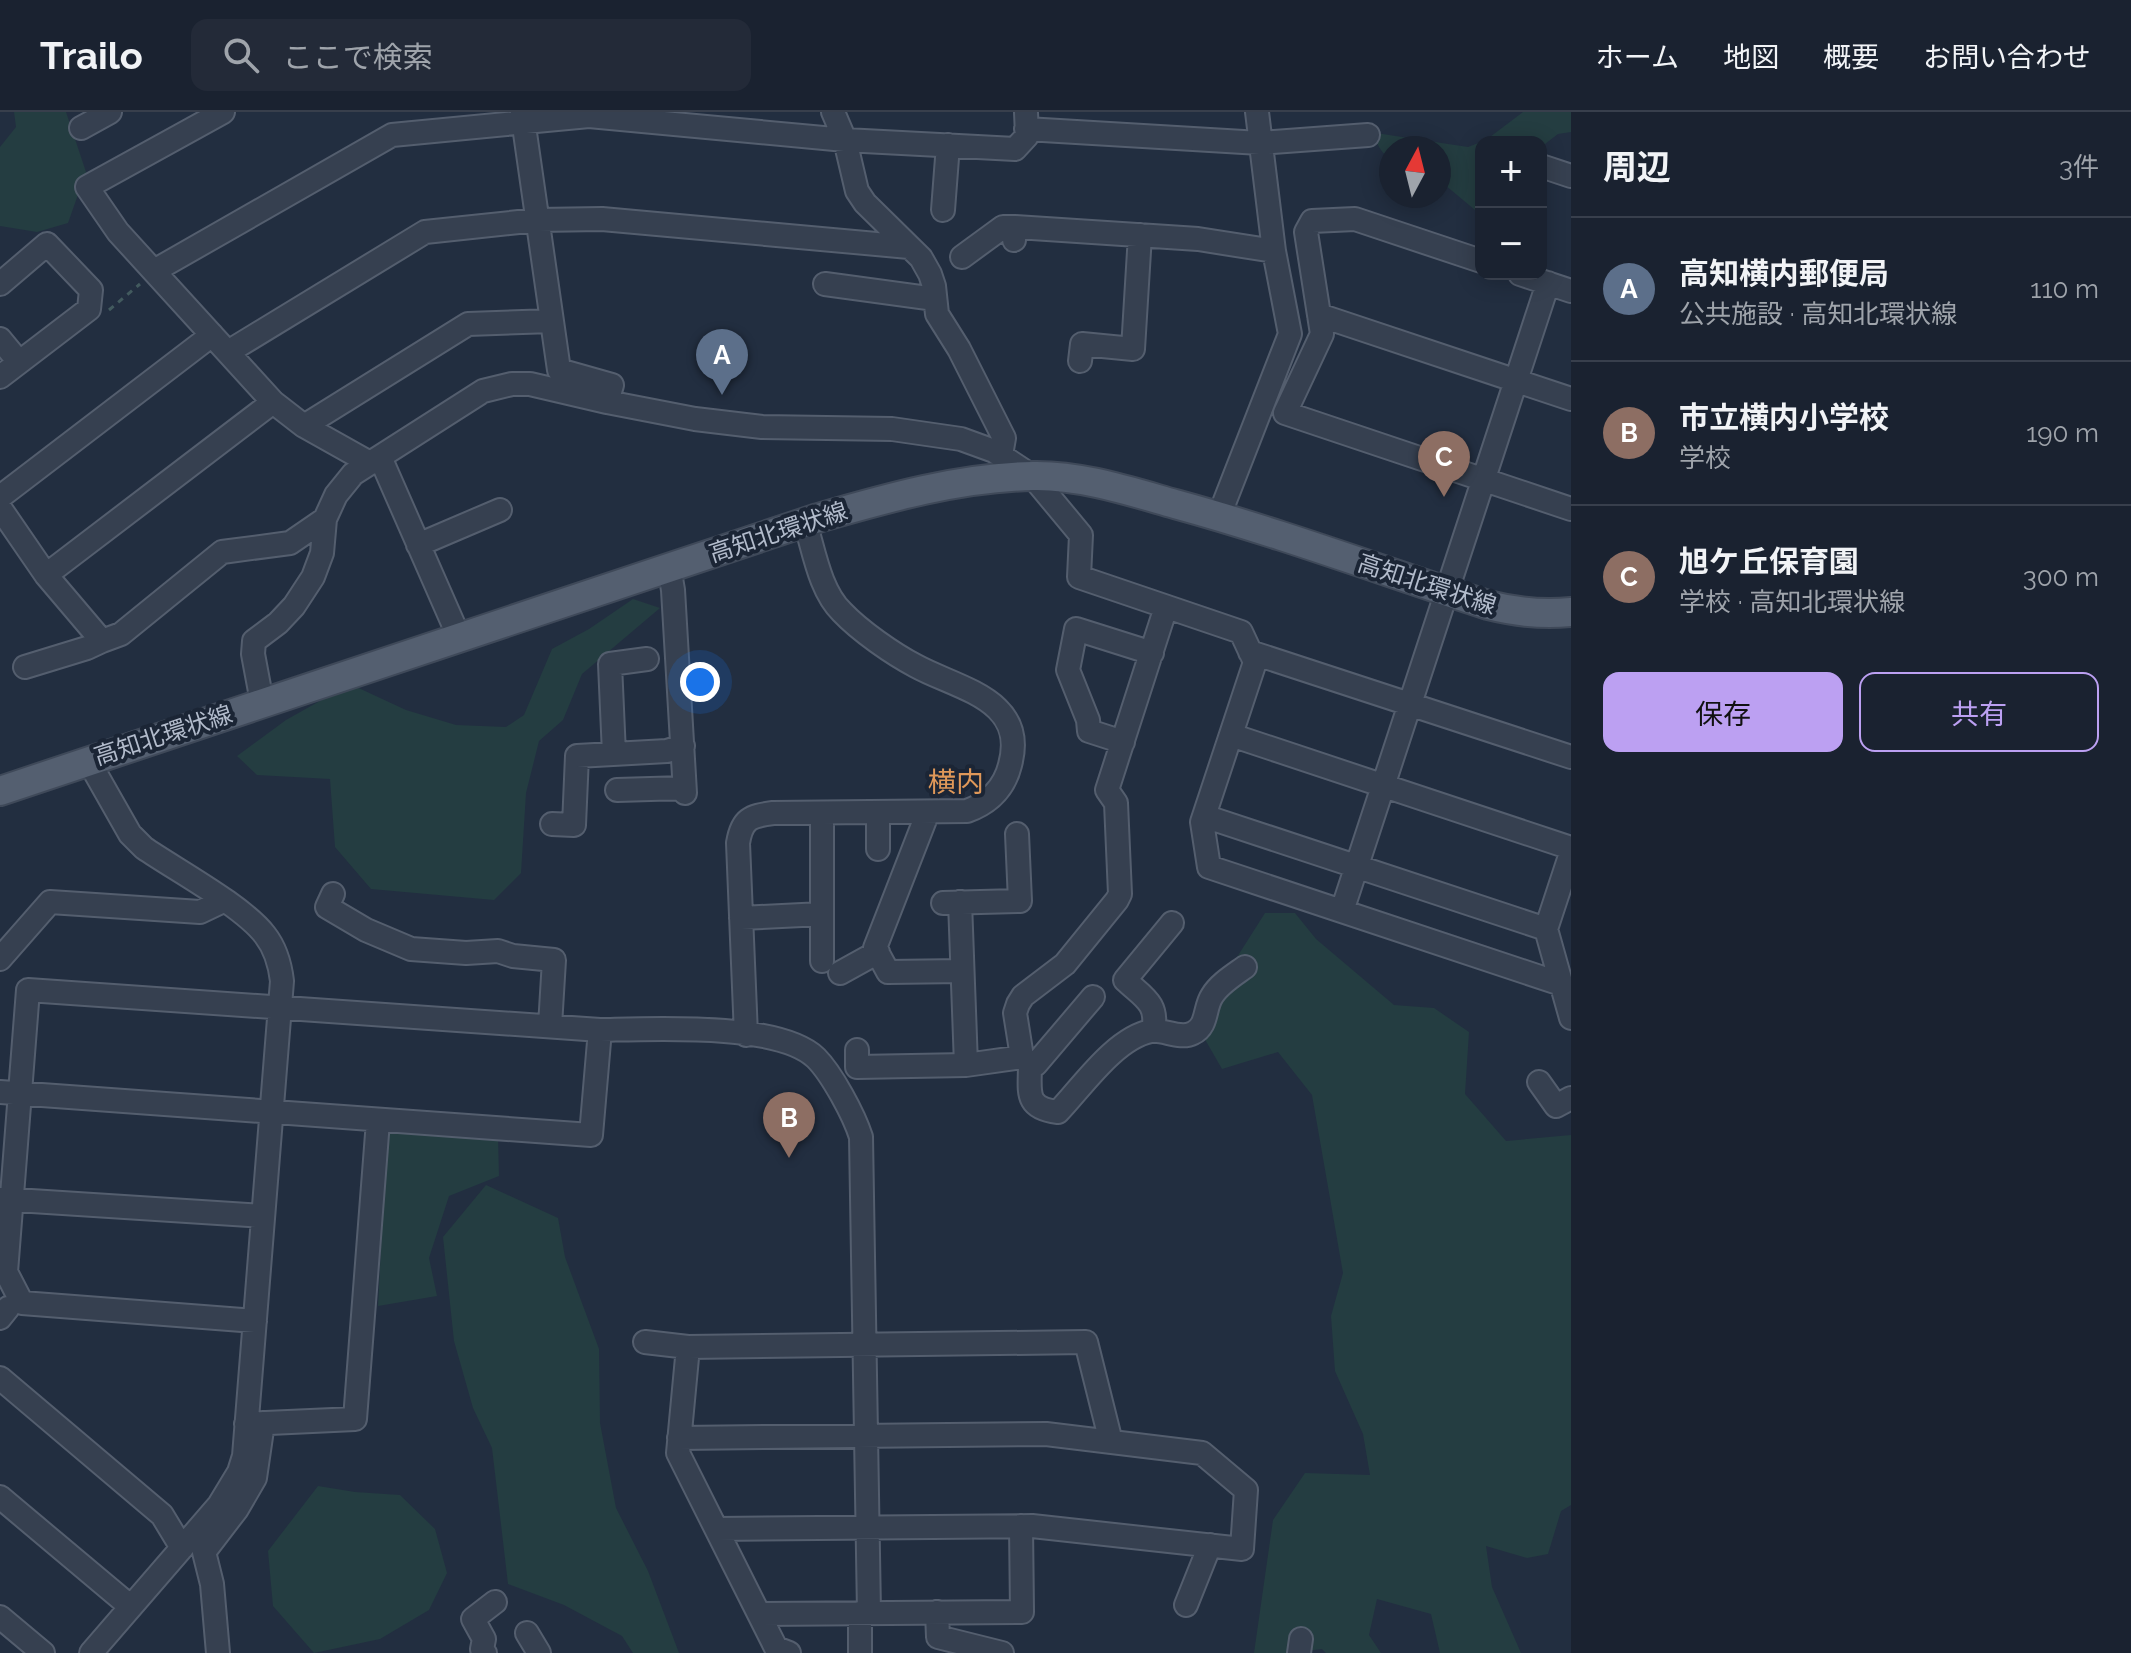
<!DOCTYPE html>
<html lang="ja">
<meta charset="utf-8">
<style>
body{margin:0;font-family:Raleway,"Noto Sans JP",sans-serif;background:#232a38;color:#f1f3f6}
.controls{position:absolute;right:24px;top:24px;display:grid;overflow:hidden;border-radius:16px;box-shadow:0 4px 20px #0003}
.controls button{width:72px;height:72px;display:grid;place-items:center;padding:0;border:0;border-bottom:2px solid #383f4c;background:#1a2230;color:#f1f3f6;font:40px sans-serif}
.compass{position:absolute;left:1379px;top:24px;width:72px;height:72px;border-radius:50%;background:#1a2230;box-shadow:0 4px 20px #0003;rotate:7deg}
.you{position:absolute;left:700px;top:570px;width:28px;height:28px;margin:-20px;border:6px solid #fff;border-radius:50%;background:#1a73e8;box-shadow:0 0 0 12px #1a73e833}
.badge{display:grid;place-items:center;width:52px;height:52px;border-radius:50%;background:#bca0f2;color:#fff;font-size:26px;font-weight:700}
.pin{position:absolute;translate:-50% -66px;filter:drop-shadow(0 2px 4px #0008)}
.pin::after{content:'';position:absolute;top:42px;width:28px;height:24px;background:inherit;clip-path:polygon(0 0,100% 0,50% 100%)}
.list{margin:0;padding:0;list-style:none}
h2{display:flex;justify-content:space-between;align-items:center;height:104px;margin:0;padding:0 32px;font-size:34px}
h2 small{font-size:26px;font-weight:400;color:#9fa4ab}
.list li{display:grid;grid-template-columns:52px 1fr auto;gap:24px;align-items:center;box-sizing:border-box;height:144px;padding:0 32px;border-top:2px solid #383f4c}
.list b{display:block;font-size:30px;white-space:nowrap}
.list p{margin:0;font-size:26px;white-space:nowrap;color:#9fa4ab}
.list em{font-size:26px;font-style:normal;color:#9fa4ab}
.actions{display:flex;gap:16px;padding:24px 32px}
.actions a{flex:1;padding:18px 0;border:2px solid #bca0f2;border-radius:16px;text-align:center;font-size:28px;color:#bca0f2}
.actions .main{background:#bca0f2;color:#111}
.icon{flex:none;width:44px;height:44px;fill:none;stroke:currentColor;stroke-width:2;stroke-linecap:round;stroke-linejoin:round}
.map{position:relative;flex:none;width:1571px;height:1541px;overflow:hidden}
header{display:flex;align-items:center;gap:48px;box-sizing:border-box;height:112px;padding:0 40px;background:#1a2230;border-bottom:2px solid #383f4c}
header strong{font-size:38px}
nav{display:flex;gap:44px;margin-inline-start:auto;font-size:28px}
.search{width:560px;height:72px;background:#232a38;display:flex;align-items:center;gap:20px;box-sizing:border-box;padding:0 28px;border-radius:16px;color:#9fa4ab;font-size:30px}
main{display:flex}
aside{flex:1;background:#1a2230}
.map>svg:first-child{display:block}
</style>
<header>
<strong>Trailo</strong>
<div class="search"><svg class="icon" aria-label="search" viewBox="0 0 24 24"><circle cx="10" cy="10" r="6"/><path d="M15 15l6 6"/></svg>ここで検索</div>
<nav><a>ホーム</a><a>地図</a><a>概要</a><a>お問い合わせ</a></nav>
</header>
<main>
<div class="map">
<svg width="1571" height="1541" viewBox="0 0 1571 1541">
<rect width="100%" height="100%" fill="#222e40"/>
<path fill="#243d41" d="M 14,0 L 66,0 L 86,60 L 68,111 L 37,120 L 0,114 L 0,35 L 16,15 Z
M 1523,0 L 1571,0 L 1571,20 L 1558,22 L 1541,35 L 1541,30 L 1481,30 L 1481,103 L 1439,68 L 1439,36 L 1391,36 L 1391,47 L 1389,47 C 1381,39 1375,32 1376,21 L 1468,35 L 1486,28 Z
M 633,487 L 660,496 L 582,562 L 563,608 L 539,629 L 526,681 L 521,761 L 494,788 L 371,777 L 335,735 L 330,667 L 257,663 L 237,644 L 286,608 L 350,572 L 406,598 L 456,613 L 506,615 L 524,603 L 552,537 L 589,517 Z
M 1265,801 L 1295,801 L 1316,827 L 1394,893 L 1434,896 L 1469,920 L 1465,982 L 1506,1029 L 1571,1023 L 1571,1393 L 1561,1399 L 1548,1442 L 1527,1446 L 1486,1434 L 1492,1475 L 1521,1541 L 1440,1541 L 1431,1502 L 1377,1487 L 1369,1523 L 1381,1541 L 1326,1541 L 1322,1537 L 1290,1541 L 1254,1541 L 1273,1408 L 1305,1361 L 1370,1363 L 1363,1322 L 1335,1259 L 1331,1204 L 1343,1161 L 1312,983 L 1278,940 L 1222,957 L 1199,917 L 1232,853 Z
M 387,1017 L 498,1025 L 499,1064 L 449,1084 L 429,1146 L 437,1184 L 378,1194 Z
M 486,1073 L 558,1106 L 565,1145 L 599,1237 L 600,1311 L 616,1396 L 648,1459 L 679,1541 L 633,1541 L 622,1524 L 564,1493 L 508,1472 L 492,1336 L 473,1296 L 454,1229 L 443,1125 Z
M 318,1374 L 355,1380 L 400,1383 L 435,1417 L 447,1461 L 429,1498 L 380,1527 L 314,1541 L 273,1494 L 268,1439 Z"/>
<g fill="none" stroke-linecap="round" stroke-linejoin="round">
<g stroke="#545e6e" stroke-width="26">
<path id="minor" d="M 223,0 L 87,75 L 118,120 L 273,290 L 304,314 L 370,351
M 522,0 L 559,258 L 612,273 L 607,290
M 833,0 L 845,28 L 857,79 L 865,91 L 921,146 L 930,162 L 934,174 L 937,202 L 959,237 L 1004,326 L 1001,343
M 81,16 L 110,0
M 1026,17 L 1260,31 L 1368,23
M 1541,54 L 1571,64
M 943,98 L 948,33
M 1014,128 L 1015,115 L 1198,127 L 1274,139
M 962,145 L 1003,115 L 1015,115
M 1481,149 L 1355,107 L 1312,109 L 1306,120 L 1322,222 L 1285,301 L 1571,397
M 154,159 L 392,23 L 589,4 L 845,28 L 1015,37 L 1027,24 L 1026,0
M 1520,162 L 1571,179
M 0,172 L 47,132 L 91,178 L 89,197 L 0,265
M 825,172 L 935,187
M 1319,203 L 1571,287
M 0,227 L 19,250
M 228,240 L 425,120 L 538,108 L 602,107 L 909,135
M 1080,249 L 1082,232 L 1133,237 L 1140,123
M 304,314 L 468,212 L 552,209
M 380,345 L 459,525
M 0,385 L 212,223
M 0,396 L 46,463 L 102,529 L 121,522 L 222,440 L 290,431 L 325,407
M 1219,404 L 1290,222 L 1274,139 L 1257,0
M 418,433 L 500,398
M 669,455 L 673,478 L 685,681
M 46,463 L 273,290
M 1250,540 L 1571,645
M 25,555 L 87,536 L 102,529
M 262,590 L 253,542 L 254,529 L 278,511 L 294,494 L 313,465 L 322,441 L 325,407 L 336,383 L 353,362 L 483,279 L 512,272 L 530,272 L 607,290 L 695,307 L 762,315 L 892,317 L 961,327 L 994,339 L 1032,364 L 1081,423 L 1079,465 L 1241,520 L 1255,550 L 1202,710 L 1209,755 L 1561,872
M 1231,623 L 1571,736
M 1123,630 L 1089,619 L 1088,608 L 1068,558 L 1076,517 L 1152,541
M 614,642 L 610,552 L 647,547
M 88,648 L 130,722 L 144,736 C 176,758 243,794 265,823 C 276,837 280,852 282,869 L 244,1344 L 239,1360 L 219,1393 L 91,1541
M 617,678 L 684,676
M 878,700 L 878,737
M 928,700 L 875,836 L 888,860 L 962,859
M 822,701 L 822,849
M 1204,704 L 1546,817
M 552,712 L 574,713 L 577,644 L 667,639 L 683,634
M 1571,741 L 1546,817 L 1571,906
M 333,782 L 327,795 L 366,818 L 411,837 L 466,841 L 498,839 L 513,844 L 554,848 L 550,914
M 960,790 L 966,953
M 943,791 L 1020,789 L 1017,722
M 1342,799 L 1548,171
M 741,806 L 822,802
M 0,847 L 50,790 L 200,800 L 223,789
M 840,861 L 878,840
M 1153,919 C 1159,891 1143,885 1125,868 L 1172,811
M 746,923 L 738,731 C 742,707 750,704 773,701 L 967,699 C 989,691 1004,677 1010,653 C 1028,587 958,577 916,554 C 893,542 860,519 842,500 C 820,479 814,439 805,410
M 857,938 L 857,955 L 966,953 L 1022,945 L 1015,901 L 1018,892 L 1023,884 L 1065,852 L 1117,788 L 1120,782 L 1116,691 L 1107,678 L 1166,495
M 1022,945 L 1030,952 C 1030,980 1024,996 1058,1000 C 1082,975 1115,926 1151,919 C 1164,917 1180,928 1193,921 C 1208,914 1204,896 1212,884 C 1219,872 1234,863 1245,855
M 1030,952 L 1036,952 L 1093,885
M 1539,970 L 1556,994 L 1571,986
M 0,980 L 591,1023 L 600,918
M 0,1087 L 263,1104
M 0,1206 L 8,1196
M 255,1209 L 22,1191 L 6,1160 L 28,878 L 600,918 C 651,917 779,910 816,946 C 832,962 854,1003 861,1025 L 869,1501
M 645,1230 L 688,1235 L 1086,1230 L 1111,1330
M 688,1235 L 678,1341 L 776,1536 L 789,1541
M 0,1266 L 162,1403 L 182,1436
M 246,1312 L 355,1307 L 378,1009
M 679,1326 L 1046,1322 L 1202,1341 L 1246,1378 L 1242,1437 L 1032,1414 L 717,1417
M 0,1385 L 131,1495
M 1186,1493 L 1210,1433
M 937,1500 L 938,1525 L 1002,1541
M 759,1502 L 1022,1500 L 1021,1414
M 0,1505 L 43,1541
M 527,1521 L 539,1541
M 218,1541 L 212,1472 L 204,1440 L 237,1397 L 255,1366 L 263,1311
M 485,1541 L 482,1537 L 484,1527 L 473,1507 L 495,1490
M 860,1541 L 860,1501
M 1299,1541 L 1301,1527"/>
</g>
<g stroke="#3f4959" stroke-width="32">
<path id="major" d="M 0,679 L 818,406 C 887,386 961,365 1033,364 C 1081,363 1129,379 1175,392 C 1281,421 1383,459 1488,493 C 1516,500 1542,503 1571,500"/>
</g>
<path stroke="#425a5e" stroke-width="3" stroke-dasharray="6 6" stroke-linecap="butt" d="M 109,198 L 140,172"/>
<use href="#minor" stroke="#364050" stroke-width="22"/>
<use href="#major" stroke="#545f70" stroke-width="28"/>
</g>
<g text-anchor="middle" dominant-baseline="central" stroke-width="8" stroke-linejoin="round" paint-order="stroke">
<g font-size="24" fill="#b2bbcb" stroke="#1b2535">
<text transform="translate(778 420) rotate(-18)">高知北環状線</text>
<text transform="translate(1427 472) rotate(18)">高知北環状線</text>
<text transform="translate(163 623) rotate(-18)">高知北環状線</text>
</g>
<g font-size="28" fill="#df9859" stroke="#1b2535">
<text x="956" y="670">横内</text>
</g>
</g>
</svg>
<div class="controls">
<button>+</button>
<button>−</button>
</div>
<svg class="compass" viewBox="-18 -18 36 36"><path d="M0-13l5 13h-10z" fill="#e53935"/><path d="M0 13l5-13h-10z" fill="#9fa4ab"/></svg>
<div class="you"></div>
<div class="pin badge" style="left:722px;top:283px;background:#5c6f8a">A</div>
<div class="pin badge" style="left:789px;top:1046px;background:#8d6e63">B</div>
<div class="pin badge" style="left:1444px;top:385px;background:#8d6e63">C</div>
</div>
<aside>
<h2>周辺<small>3件</small></h2>
<ul class="list">
<li><span class="badge" style="background:#5c6f8a">A</span><div><b>高知横内郵便局</b><p>公共施設 · 高知北環状線</p></div><em>110 m</em></li>
<li><span class="badge" style="background:#8d6e63">B</span><div><b>市立横内小学校</b><p>学校</p></div><em>190 m</em></li>
<li><span class="badge" style="background:#8d6e63">C</span><div><b>旭ケ丘保育園</b><p>学校 · 高知北環状線</p></div><em>300 m</em></li>
</ul>
<div class="actions"><a class="main">保存</a><a>共有</a></div>
</aside>
</main>
